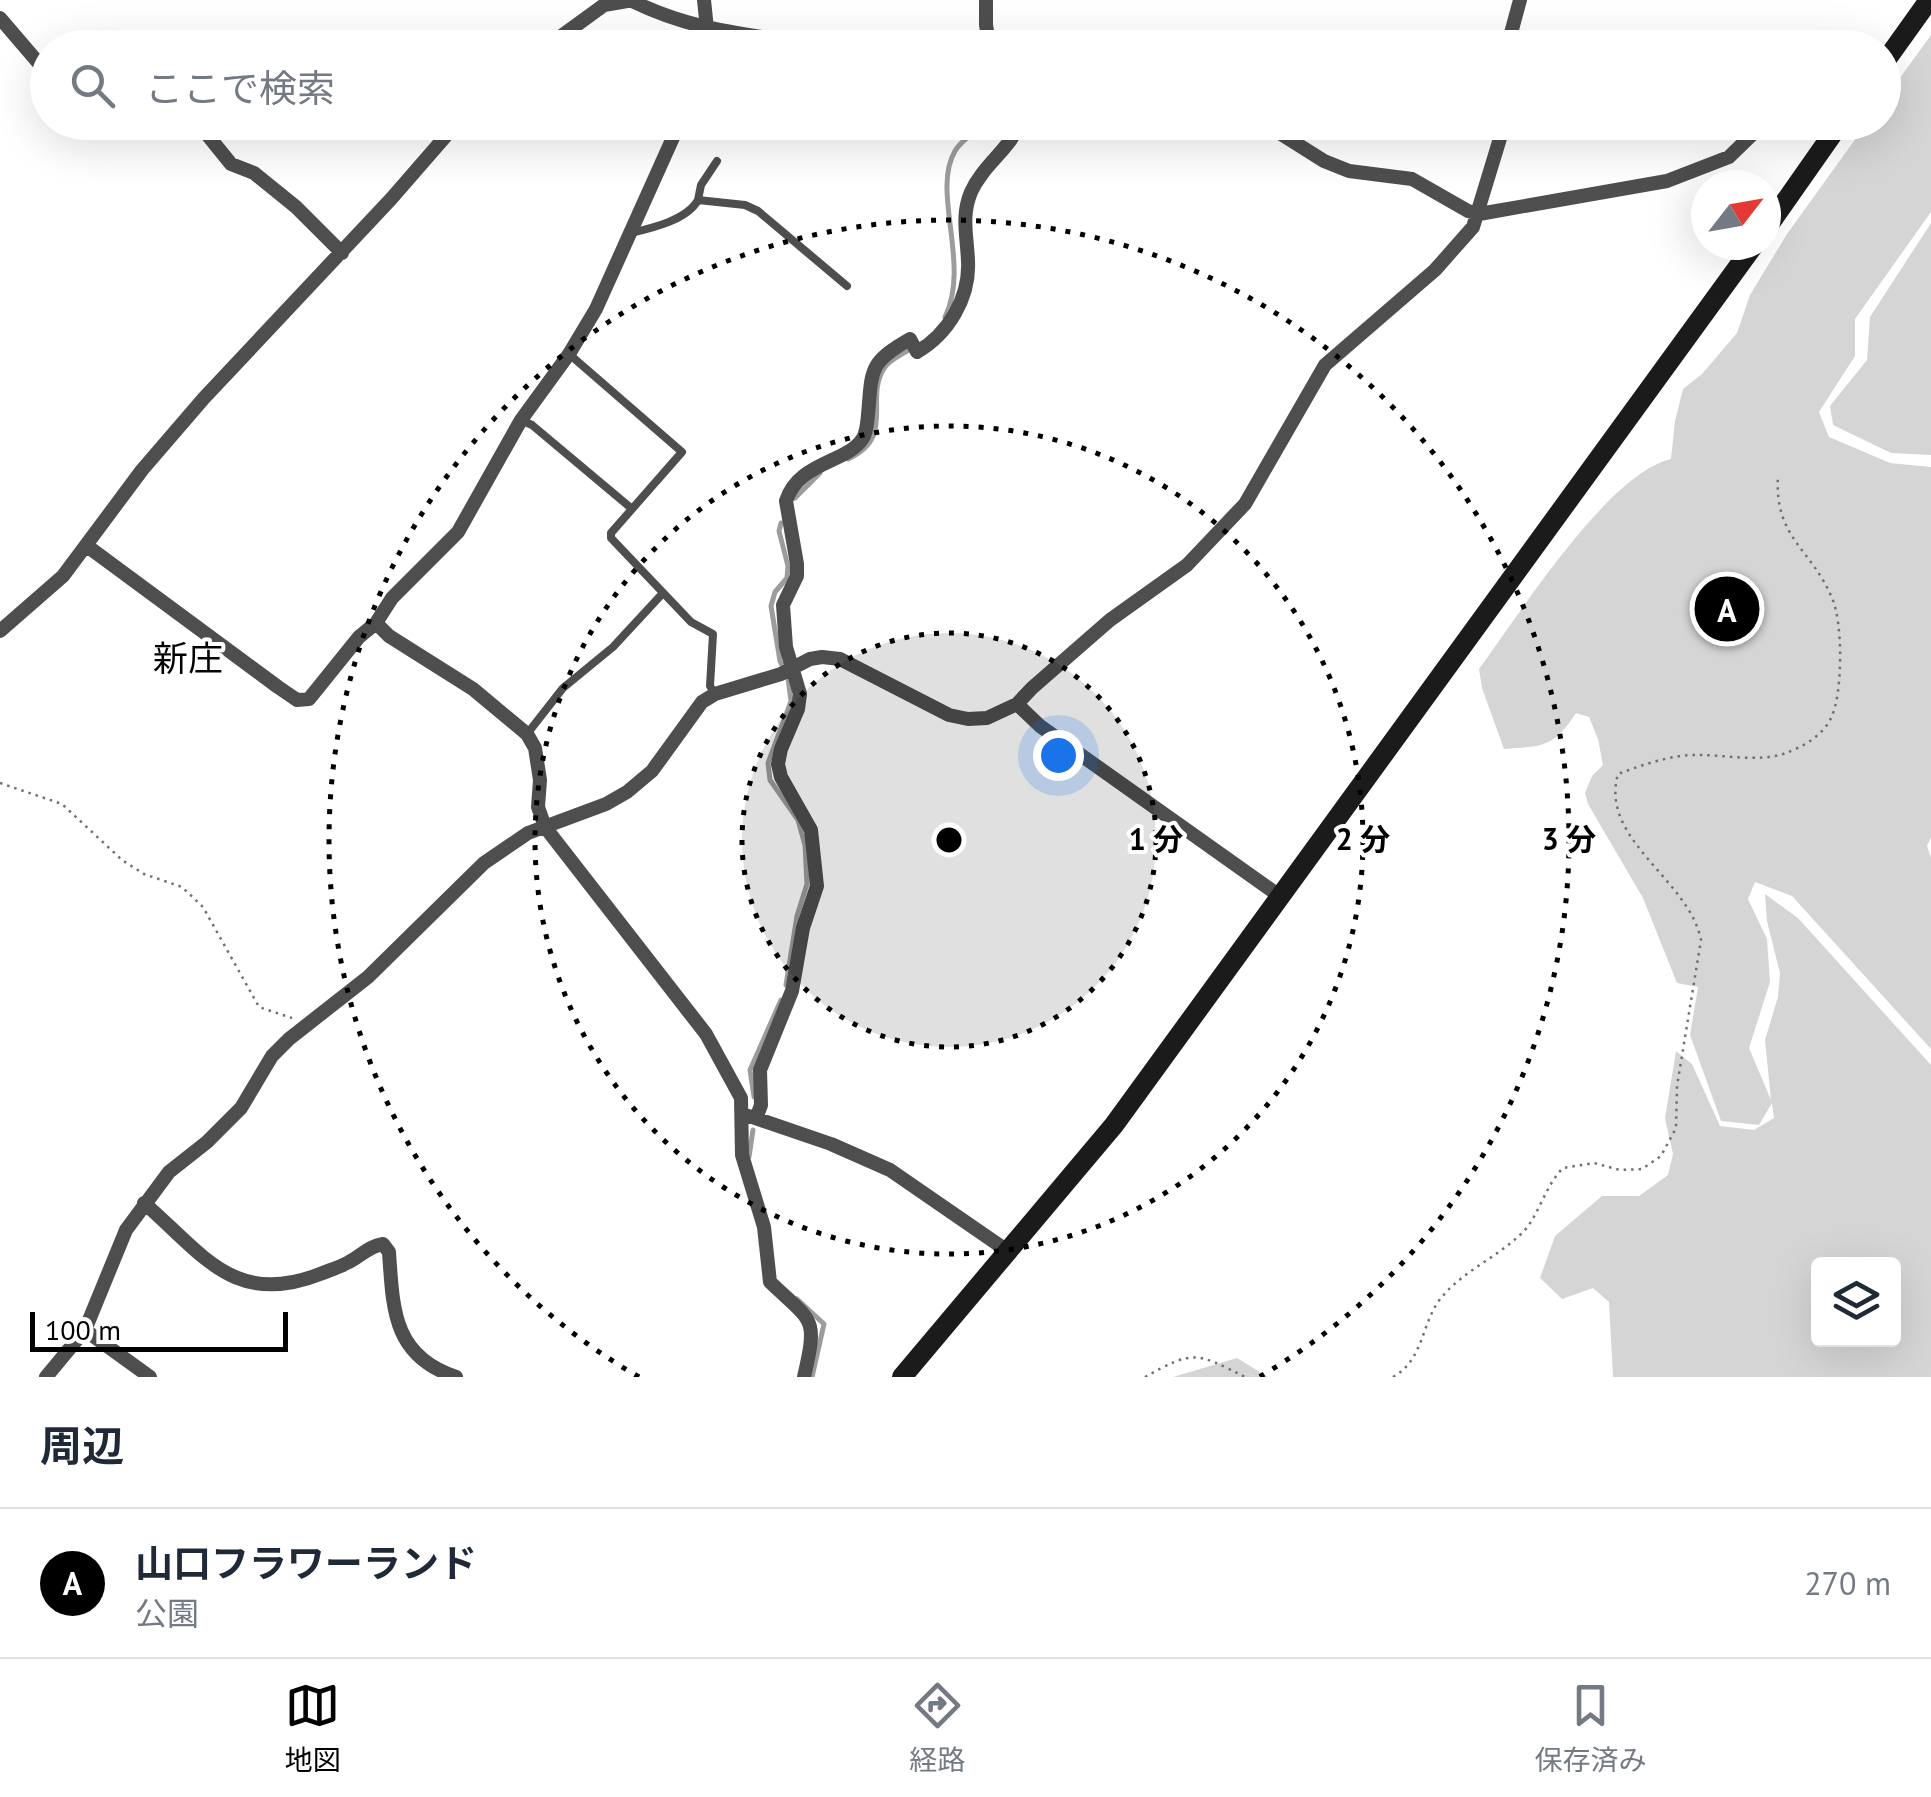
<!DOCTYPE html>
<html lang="ja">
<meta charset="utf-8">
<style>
body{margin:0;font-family:"PT Sans","Noto Sans JP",sans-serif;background:#f2f2f3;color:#1f2937}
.controls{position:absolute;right:30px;bottom:30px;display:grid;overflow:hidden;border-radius:10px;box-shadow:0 10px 40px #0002}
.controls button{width:90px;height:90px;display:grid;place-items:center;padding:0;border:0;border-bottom:2px solid #e0e1e3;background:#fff;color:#1f2937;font:50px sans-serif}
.compass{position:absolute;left:1691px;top:170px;width:90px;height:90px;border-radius:50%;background:#fff;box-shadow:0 10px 40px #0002;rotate:59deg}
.scale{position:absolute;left:30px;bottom:25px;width:258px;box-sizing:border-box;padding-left:10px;border:5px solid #000;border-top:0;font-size:28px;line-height:35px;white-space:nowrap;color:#000;-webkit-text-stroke:8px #fff;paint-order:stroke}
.you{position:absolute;left:1058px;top:755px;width:35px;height:35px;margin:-25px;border:8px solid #fff;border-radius:50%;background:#1a73e8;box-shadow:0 0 0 15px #1a73e833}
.badge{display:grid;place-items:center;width:65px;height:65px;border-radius:50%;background:#000;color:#fff;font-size:32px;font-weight:700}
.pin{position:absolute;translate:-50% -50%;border:5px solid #fff;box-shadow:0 2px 10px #0006}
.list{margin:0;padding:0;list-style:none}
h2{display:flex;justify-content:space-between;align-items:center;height:130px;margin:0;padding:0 40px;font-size:42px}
h2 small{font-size:32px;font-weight:400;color:#747a83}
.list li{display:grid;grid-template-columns:65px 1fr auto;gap:30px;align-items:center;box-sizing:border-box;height:150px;padding:0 40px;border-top:2px solid #e0e1e3}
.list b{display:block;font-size:38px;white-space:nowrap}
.list p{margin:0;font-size:32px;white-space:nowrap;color:#747a83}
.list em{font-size:32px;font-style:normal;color:#747a83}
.icon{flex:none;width:55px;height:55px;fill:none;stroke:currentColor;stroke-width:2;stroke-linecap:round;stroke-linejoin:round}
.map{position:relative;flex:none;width:1931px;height:1377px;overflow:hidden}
.search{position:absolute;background:#fff;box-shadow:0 10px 40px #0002;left:30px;right:30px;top:30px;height:110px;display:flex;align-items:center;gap:25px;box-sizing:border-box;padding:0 35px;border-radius:55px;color:#747a83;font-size:38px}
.sheet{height:280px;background:#fff}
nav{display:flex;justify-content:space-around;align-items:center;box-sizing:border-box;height:140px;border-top:2px solid #e0e1e3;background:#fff;font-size:28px;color:#747a83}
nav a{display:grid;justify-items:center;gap:5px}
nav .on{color:#000}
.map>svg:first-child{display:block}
</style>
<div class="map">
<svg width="1931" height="1377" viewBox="0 0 1931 1377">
<rect width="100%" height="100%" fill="#fff"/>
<path fill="#d5d5d5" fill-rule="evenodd" d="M 1931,35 L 1931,212 L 1855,319 L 1855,356 L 1819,412 L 1829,437 L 1890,463 L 1931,467 L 1931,837 L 1927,846 L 1931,858 L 1931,1049 L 1792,896 L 1755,882 L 1748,899 L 1767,939 L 1770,982 L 1749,1048 L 1771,1100 L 1765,1040 L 1778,997 L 1780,973 L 1767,921 L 1765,894 L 1798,918 L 1931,1065 L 1931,1377 L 1613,1377 L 1609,1302 L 1593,1288 L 1562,1299 L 1540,1278 L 1555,1236 L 1602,1196 L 1639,1196 L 1668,1175 L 1673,1154 L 1665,1118 L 1676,1051 L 1692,1064 L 1720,1126 L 1754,1130 L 1774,1118 L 1772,1103 L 1759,1125 L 1721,1121 L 1690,1035 L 1698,987 L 1677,983 L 1643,898 L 1588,804 L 1585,793 L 1592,776 L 1603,765 L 1598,739 L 1589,717 L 1576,713 C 1553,748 1543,746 1504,749 L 1482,688 L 1479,669 C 1519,615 1607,474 1671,459 L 1675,421 L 1683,389 L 1702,374 L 1737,333 L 1750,295 L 1787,234 L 1867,123 L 1884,122 L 1884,100 ZM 1894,1264 L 1894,1340 L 1818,1340 L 1818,1264 Z
M 1931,223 L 1931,455 L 1891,453 L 1833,425 L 1830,406 L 1867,360 L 1870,317 Z
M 1237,1358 L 1268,1377 L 1173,1377 Z"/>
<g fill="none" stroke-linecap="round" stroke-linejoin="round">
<path stroke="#9c9c9c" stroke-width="5" d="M 945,317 C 971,264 931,192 955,151 C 960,142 970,136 978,129
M 848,459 C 897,437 863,398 885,367 C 891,359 903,354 912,348
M 795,498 L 820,473
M 781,523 L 779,531 L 788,566 L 787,578 L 775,592 L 771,606 L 780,661 L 788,678 L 791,701 L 768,763 L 770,780 L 798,820 L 805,845 L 807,884 L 797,916 L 786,985
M 754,1097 L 750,1070 L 781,1000
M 749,1157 L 753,1130
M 797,1299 L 824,1324 L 812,1377"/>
<path stroke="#707070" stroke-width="2.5" stroke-dasharray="2.5 5" stroke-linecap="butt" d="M 0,783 L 62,804 L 122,860 L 144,874 L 182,887 L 203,907 L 259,1007 L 292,1018
M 1145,1377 C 1193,1350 1196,1352 1245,1377
M 1393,1377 C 1424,1360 1421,1323 1441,1298 C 1463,1271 1496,1258 1521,1234 C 1538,1219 1544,1187 1563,1168 L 1594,1163 L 1620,1170 L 1642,1169 L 1661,1156 L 1676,1128 L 1677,1086 L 1701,940 C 1689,879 1599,840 1618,774 C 1642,765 1673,754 1699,755 C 1725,755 1758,762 1783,754 C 1801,748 1823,736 1831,718 C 1843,694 1843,622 1832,598 C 1811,548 1774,538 1778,476"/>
<path stroke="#4e4e4e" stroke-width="8" d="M 698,200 L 701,185 L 717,161
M 631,233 C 652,228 687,220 698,200 L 745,205 L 758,211 L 847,286
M 569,354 L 682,452 L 611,533 L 611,538 L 691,622 L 713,634 L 710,686 L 715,694
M 521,420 L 532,425 L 631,508
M 527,734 L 563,688 L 613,647 L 663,593"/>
<path stroke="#4e4e4e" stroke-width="14" d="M 704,0 L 709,48
M 986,0 L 986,25 L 990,48
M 632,1 C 702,35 754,33 826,48
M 0,18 L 48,74
M 545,48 L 604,5 L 633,0
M 1507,48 L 1520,0
M 197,122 L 231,164 L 254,173 L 296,207 L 342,253
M 1262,122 L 1324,161 L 1349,171 L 1412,179 L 1468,211 L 1479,214 L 1667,181 L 1729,157 L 1765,122
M 87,546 L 278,687 L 297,700 L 309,699 L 359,637 L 376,623 L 392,598 L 458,532 L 521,420 L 569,354 L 596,309 L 680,122
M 376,623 L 389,636 L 473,689 L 527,734 L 535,748 L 540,780 L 538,807 L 545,827 L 706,1034 L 741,1098 L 742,1155 L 764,1227 L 770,1282 C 813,1323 818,1316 804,1377
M 0,631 L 63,576 L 142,470 L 204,398 L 391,199 L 458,122
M 1017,704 L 1040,726 L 1281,897
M 749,1116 L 831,1144 L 890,1170 L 1009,1252
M 757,1116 L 761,1105 L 760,1070 L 792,991 L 803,928 L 817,886 L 811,830 L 781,777 L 778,764 L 781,749 L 798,709 L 800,694 L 786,647 L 783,605 L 797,576 L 797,564 L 786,501 C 799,461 848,463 863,438 C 867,431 867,423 868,415 C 872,370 868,363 910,339 L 917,352 C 948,334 970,298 968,261 C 967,235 961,216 971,192 C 983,165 1009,150 1021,122
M 144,1203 C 202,1253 234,1308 320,1274 C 330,1270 340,1267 349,1262 C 361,1256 369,1246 383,1244 L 389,1252 C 393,1310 393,1356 456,1377
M 85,1330 L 150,1377
M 46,1377 L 85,1330 L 126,1230 L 169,1172 L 207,1142 L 241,1108 L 272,1056 L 289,1039 L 368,977 L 484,863 L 528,833 L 606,804 L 627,792 L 652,771 L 702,702 L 715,694 L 781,674 L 810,659 L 822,657 L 840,659 L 949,715 L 968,719 L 987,718 L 1017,704 L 1032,688 L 1110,620 L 1187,565 L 1245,504 L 1325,365 L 1435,270 L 1473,227 L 1505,122"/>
<path stroke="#1b1b1b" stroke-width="20" d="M 1884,63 L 1929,0
M 1766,229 L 1841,122
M 902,1377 L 1114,1125 L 1754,245"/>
</g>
<circle cx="949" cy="840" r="207" fill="#000" fill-opacity=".12"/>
<g fill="none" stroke="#000" stroke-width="5" stroke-dasharray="5 10">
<circle cx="949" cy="840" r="207"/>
<circle cx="949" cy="840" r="414"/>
<path d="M639 1377A620 620 0 1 1 1259 1377"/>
</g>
<g text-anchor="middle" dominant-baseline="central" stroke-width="8" stroke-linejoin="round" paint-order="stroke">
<g font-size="35" fill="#000" stroke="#fff">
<text x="188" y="658">新庄</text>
</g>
</g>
<circle cx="949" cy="840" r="15" fill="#000" stroke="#fff" stroke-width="5"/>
<g font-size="30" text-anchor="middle" font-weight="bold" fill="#000" stroke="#fff" stroke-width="8" stroke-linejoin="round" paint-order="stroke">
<text x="1156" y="850">1 分</text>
<text x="1363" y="850">2 分</text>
<text x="1569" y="850">3 分</text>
</g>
</svg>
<div class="controls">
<button><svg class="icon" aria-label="layers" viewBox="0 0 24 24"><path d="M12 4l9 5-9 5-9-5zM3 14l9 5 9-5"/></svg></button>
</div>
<svg class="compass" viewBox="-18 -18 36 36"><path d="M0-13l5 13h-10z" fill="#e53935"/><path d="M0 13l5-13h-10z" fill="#747a83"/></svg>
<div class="scale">100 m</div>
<div class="you"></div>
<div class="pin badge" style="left:1727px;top:609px">A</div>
<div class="search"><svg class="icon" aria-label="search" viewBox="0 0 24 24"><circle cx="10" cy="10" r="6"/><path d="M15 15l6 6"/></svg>ここで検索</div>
</div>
<section class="sheet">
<h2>周辺<small></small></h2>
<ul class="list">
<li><span class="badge">A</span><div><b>山口フラワーランド</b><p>公園</p></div><em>270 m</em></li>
</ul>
</section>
<nav>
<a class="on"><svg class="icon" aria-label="map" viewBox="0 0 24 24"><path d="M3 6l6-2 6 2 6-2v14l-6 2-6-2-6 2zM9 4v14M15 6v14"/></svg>地図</a>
<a><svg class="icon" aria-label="directions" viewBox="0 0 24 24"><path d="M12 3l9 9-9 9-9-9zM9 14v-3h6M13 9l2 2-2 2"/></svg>経路</a>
<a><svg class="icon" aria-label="saved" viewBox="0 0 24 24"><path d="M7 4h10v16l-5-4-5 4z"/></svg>保存済み</a>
</nav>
